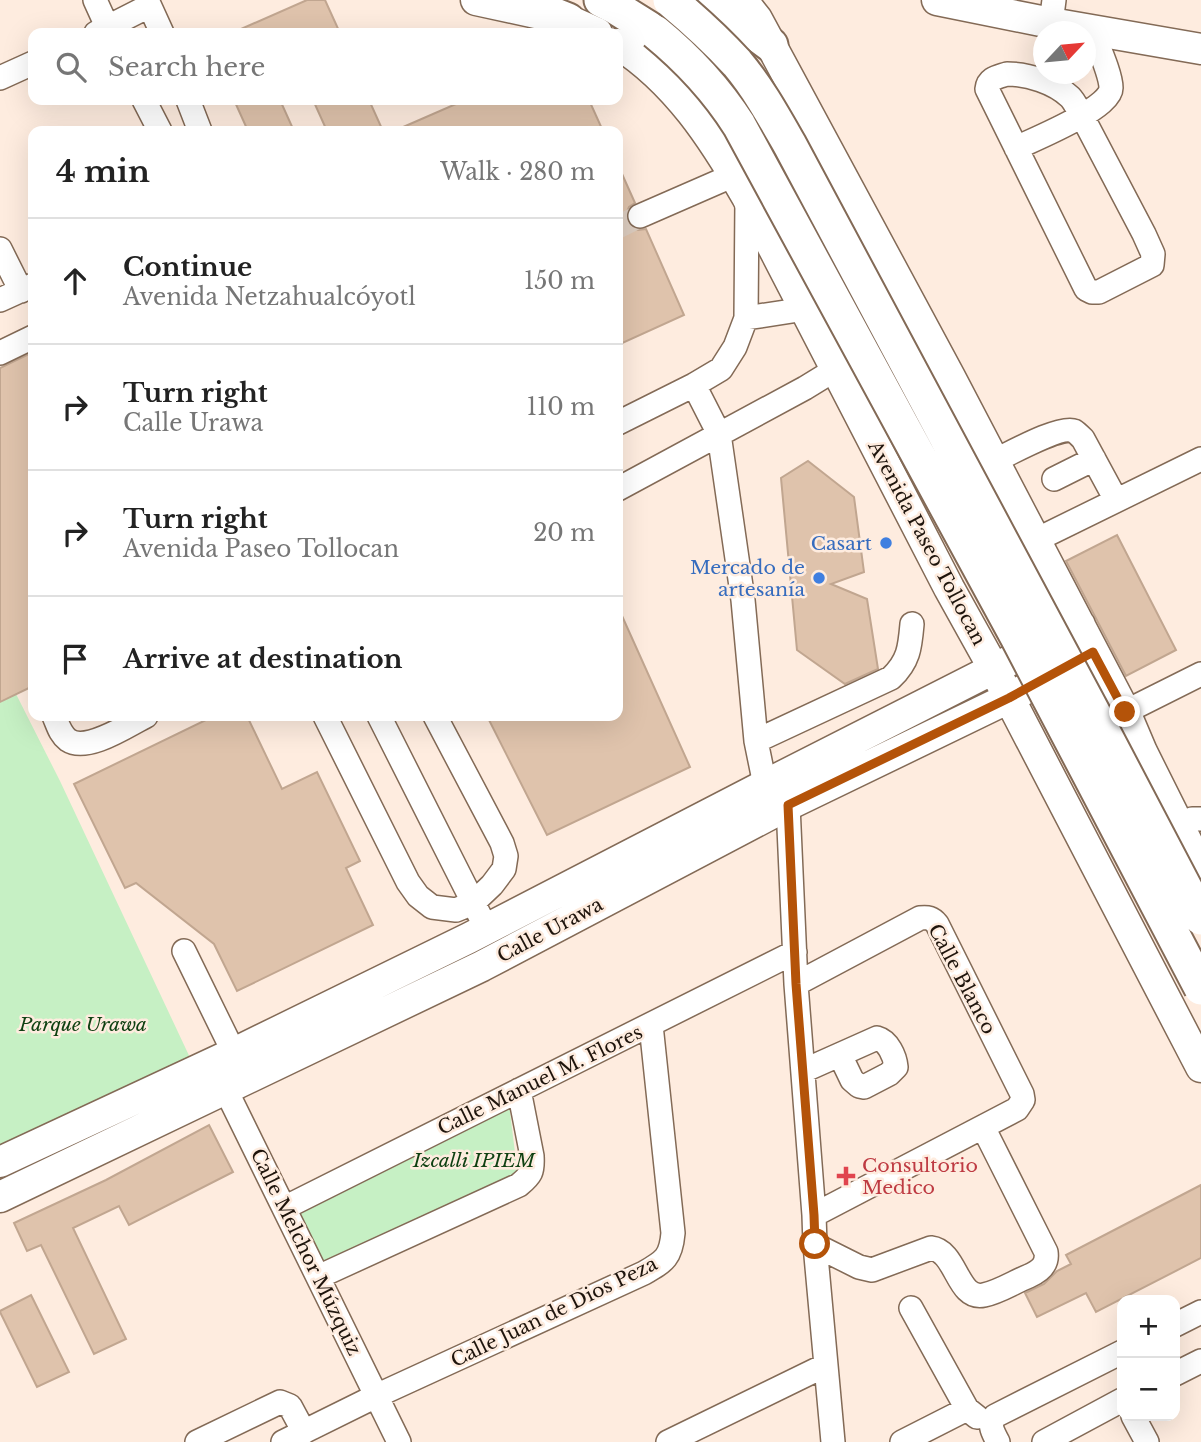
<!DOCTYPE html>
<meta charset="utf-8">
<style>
body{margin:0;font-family:"Libre Baskerville",serif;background:#f2f2f2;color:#222}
.controls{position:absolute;right:21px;bottom:21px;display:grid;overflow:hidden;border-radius:14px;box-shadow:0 7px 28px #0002}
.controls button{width:63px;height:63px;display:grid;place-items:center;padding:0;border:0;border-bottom:2px solid #e0e0e0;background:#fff;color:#222;font:35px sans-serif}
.compass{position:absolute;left:1033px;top:21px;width:63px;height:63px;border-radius:50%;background:#fff;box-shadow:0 7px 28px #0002;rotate:64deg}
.stop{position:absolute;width:21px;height:21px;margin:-16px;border:5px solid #b45309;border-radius:50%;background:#fff}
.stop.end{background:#b45309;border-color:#fff;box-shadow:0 2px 7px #0008}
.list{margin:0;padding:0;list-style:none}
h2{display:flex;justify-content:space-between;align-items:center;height:91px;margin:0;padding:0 28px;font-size:30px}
h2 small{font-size:23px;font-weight:400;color:#767676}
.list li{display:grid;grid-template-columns:46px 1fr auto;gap:21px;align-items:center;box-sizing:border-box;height:126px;padding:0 28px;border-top:2px solid #e0e0e0}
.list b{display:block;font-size:26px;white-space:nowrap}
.list p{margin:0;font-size:23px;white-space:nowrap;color:#767676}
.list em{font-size:23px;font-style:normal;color:#767676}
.icon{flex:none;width:38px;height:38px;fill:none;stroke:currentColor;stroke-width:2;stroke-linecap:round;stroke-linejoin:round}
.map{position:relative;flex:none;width:1201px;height:1442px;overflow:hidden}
.search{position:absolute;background:#fff;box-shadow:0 7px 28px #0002;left:28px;top:28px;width:595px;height:77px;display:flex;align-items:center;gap:18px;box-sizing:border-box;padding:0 24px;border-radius:14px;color:#767676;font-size:26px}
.panel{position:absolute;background:#fff;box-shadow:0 7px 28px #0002;left:28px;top:126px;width:595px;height:595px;border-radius:14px}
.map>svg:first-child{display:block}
</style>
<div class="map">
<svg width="1201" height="1442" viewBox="0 0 1201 1442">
<rect width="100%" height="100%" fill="#feecdf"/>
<path fill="#c6f0c4" d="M 16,694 L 60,781 L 193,1064 L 0,1157 L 0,702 Z
M 508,1096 L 519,1185 L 318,1277 L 284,1208 Z"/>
<path fill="#dfc3ac" stroke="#c1a690" stroke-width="2" d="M 307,0 L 325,0 L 340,33 L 232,33 Z
M 234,100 L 280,100 L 294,131 L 248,131 Z
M 313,100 L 369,100 L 383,131 L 327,131 Z
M 465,100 L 589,100 L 603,131 L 394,131 Z
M 618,165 L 635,203 L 629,207 L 626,214 L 628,222 L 631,227 L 638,230 L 646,229 L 684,315 L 618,345 Z
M 33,352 L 33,686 L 0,702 L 0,368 Z
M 808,461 L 854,497 L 864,572 L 831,584 L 867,599 L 878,669 L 845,684 L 797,650 L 781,478 Z
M 1117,535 L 1176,650 L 1126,676 L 1066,561 Z
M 618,607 L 690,767 L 547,835 L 487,716 L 618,716 Z
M 214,716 L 247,716 L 282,789 L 317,772 L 360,861 L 346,868 L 373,925 L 237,991 L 214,944 L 136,883 L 125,888 L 74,784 Z
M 209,1125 L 233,1172 L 129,1225 L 119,1206 L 73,1228 L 126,1339 L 94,1354 L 41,1245 L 27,1251 L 14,1223 L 106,1180 Z
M 1201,1185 L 1201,1258 L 1096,1312 L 1086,1293 L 1037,1317 L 1025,1293 L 1044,1284 L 1057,1271 L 1071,1264 L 1066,1255 Z
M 31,1295 L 69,1372 L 37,1387 L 0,1312 L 0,1311 Z"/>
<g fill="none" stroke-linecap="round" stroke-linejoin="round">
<path stroke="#dcccbf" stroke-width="23" stroke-dasharray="23 11" stroke-linecap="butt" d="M 618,227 L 640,216"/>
<g stroke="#836a56" stroke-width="26">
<path id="minor" d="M 95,0 L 110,33
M 147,0 L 162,33
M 1051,23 L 1054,0
M 96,33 L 149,6
M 1007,74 C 1028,74 1054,82 1070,97 C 1075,102 1078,110 1082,116 L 1144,234 L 1153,254 L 1152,265 L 1099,292 L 1092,292 L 1086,289 L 987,89 C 988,78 998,77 1007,74 Z
M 0,78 L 33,63
M 144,100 L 160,131
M 188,100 L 200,131
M 1016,148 C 1035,139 1111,108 1111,88 C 1111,74 1097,44 1092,30
M 640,216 L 734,175
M 0,249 L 21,291
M 0,300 L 33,285
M 746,318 L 805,309
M 0,353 L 33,337
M 694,385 L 719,434 L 743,600 L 756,741 L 765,785
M 618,423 L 694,385 L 721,369 L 735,347 L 746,318 L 747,200
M 994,461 C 1009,454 1061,425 1074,431 C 1076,432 1082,438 1083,439 L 1116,500
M 1054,479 L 1094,459
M 618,489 L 805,388 L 836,369
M 1036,540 L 1201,459
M 1125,712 L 1201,674
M 54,716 C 58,725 60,734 68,740 C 87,753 128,725 146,716
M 325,716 L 408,882 L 418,896 L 432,907 L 456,910 L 473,903 L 492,885 L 504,869 L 506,856 L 502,843 L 435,716
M 379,716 L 480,916
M 756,741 L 891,678 C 909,661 910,647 912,624
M 788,805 L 796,984 L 814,1215 L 815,1245 L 833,1442
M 1179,826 L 1192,819 L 1201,819
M 184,951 L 234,1053
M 796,984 L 920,918 C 928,917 932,918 937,924 L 1022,1094 L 1023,1100 L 1017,1109 L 814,1215
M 803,1071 L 877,1038 C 888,1041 895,1056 896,1067 L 889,1074 L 864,1087 L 859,1086 L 852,1080 L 840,1055
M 218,1074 L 399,1442
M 284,1208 L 795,952
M 815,1245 L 859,1267 L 872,1270 L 931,1248 C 957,1251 957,1301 984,1295 C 999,1292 1014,1282 1029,1276 C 1040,1271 1048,1265 1046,1252 L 983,1127
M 318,1277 L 519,1185 C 531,1175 533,1172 532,1156 L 519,1090
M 911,1308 L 967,1409
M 1175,1325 L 1201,1312
M 1175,1374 L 1201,1361
M 1133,1416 L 1147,1442
M 197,1442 L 280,1402 L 290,1406 L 304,1432
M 283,1442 L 376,1396 L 644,1273 C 665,1261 671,1257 673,1233 L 651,1025
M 668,1442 L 826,1365
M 902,1442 L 967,1409 L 977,1417
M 998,1442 C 993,1432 988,1426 995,1416 L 1122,1352
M 1044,1442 L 1122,1400"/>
</g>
<g stroke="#836a56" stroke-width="33">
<path id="major" d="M 476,0 L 568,20 L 597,33
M 742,0 L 757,19 L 950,377 L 1125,712 L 1142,752 L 1201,870
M 937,0 L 1051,23 L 1201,49
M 618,44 C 676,81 713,138 747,197 L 949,588 L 994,669 L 1201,1067
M 0,1162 L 234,1053 L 469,938 L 765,785 L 1080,625
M 0,1197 L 482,966 L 788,805 L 1009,698 L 1093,652"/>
</g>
<g stroke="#836a56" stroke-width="37">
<path id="highway" d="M 517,0 L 568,20
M 601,0 L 615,7 L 655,32
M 710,0 L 771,45"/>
</g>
<use href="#minor" stroke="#fff" stroke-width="23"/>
<use href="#major" stroke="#fff" stroke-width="30"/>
<use href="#highway" stroke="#fff" stroke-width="33"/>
<g stroke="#836a56" stroke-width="37" stroke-linecap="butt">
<path id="highway-bridge" d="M 670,0 C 694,20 716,40 737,63 C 758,88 774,117 790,145 L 1093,712 L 1201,918
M 655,32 C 688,59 716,89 739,125 L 1017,637 L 1201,988"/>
</g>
<use href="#highway-bridge" stroke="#fff" stroke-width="33"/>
</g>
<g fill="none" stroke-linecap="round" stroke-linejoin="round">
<path stroke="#b45309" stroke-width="9" d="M 815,1244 L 814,1215 L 796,984 L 788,805 L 1009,698 L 1093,652 L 1125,712"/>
</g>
<g fill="#3f7fe0" stroke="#feecdf" stroke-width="2.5">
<circle cx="886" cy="543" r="7"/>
<circle cx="819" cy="578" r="7"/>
</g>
<path fill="#e0444e" stroke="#feecdf" stroke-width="2.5" d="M842.5 1165.5h7v7h7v7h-7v7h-7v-7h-7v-7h7z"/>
<g text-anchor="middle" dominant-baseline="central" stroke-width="5" stroke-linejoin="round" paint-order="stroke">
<g font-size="19" fill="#366cbe" stroke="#feecdf" text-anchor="end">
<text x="872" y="543">Casart</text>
<text x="805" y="567">Mercado de<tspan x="805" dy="22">artesanía</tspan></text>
</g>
<g font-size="19" fill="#1e140c" stroke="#feecdf">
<text transform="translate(927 543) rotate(62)">Avenida Paseo Tollocan</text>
<text transform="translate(550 930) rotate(-28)">Calle Urawa</text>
<text transform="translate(962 979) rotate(62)">Calle Blanco</text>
<text transform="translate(540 1080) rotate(-26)">Calle Manuel M. Flores</text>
<text transform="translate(306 1252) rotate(64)">Calle Melchor Múzquiz</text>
<text transform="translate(554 1312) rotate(-26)">Calle Juan de Dios Peza</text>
</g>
<g font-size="19" font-style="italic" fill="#0f4112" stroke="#feecdf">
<text x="83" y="1024">Parque Urawa</text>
<text x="474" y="1160">Izcalli IPIEM</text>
</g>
<g font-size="19" fill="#be3a42" stroke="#feecdf" text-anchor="start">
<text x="862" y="1165">Consultorio<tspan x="862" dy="22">Medico</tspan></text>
</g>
</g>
</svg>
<div class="controls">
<button>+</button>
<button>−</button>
</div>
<svg class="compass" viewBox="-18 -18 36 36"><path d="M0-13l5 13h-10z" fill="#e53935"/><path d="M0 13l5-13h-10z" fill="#767676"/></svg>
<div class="stop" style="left:815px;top:1244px"></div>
<div class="stop end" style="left:1125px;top:712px"></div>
<div class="search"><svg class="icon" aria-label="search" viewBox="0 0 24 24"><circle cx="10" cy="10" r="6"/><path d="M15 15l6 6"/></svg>Search here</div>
<section class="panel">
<h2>4 min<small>Walk · 280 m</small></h2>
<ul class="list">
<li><svg class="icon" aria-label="ahead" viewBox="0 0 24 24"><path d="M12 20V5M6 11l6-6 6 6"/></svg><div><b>Continue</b><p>Avenida Netzahualcóyotl</p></div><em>150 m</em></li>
<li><svg class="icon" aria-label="right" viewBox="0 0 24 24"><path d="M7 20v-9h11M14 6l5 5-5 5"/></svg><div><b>Turn right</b><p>Calle Urawa</p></div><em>110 m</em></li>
<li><svg class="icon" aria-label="right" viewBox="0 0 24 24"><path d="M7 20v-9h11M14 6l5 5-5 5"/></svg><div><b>Turn right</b><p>Avenida Paseo Tollocan</p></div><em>20 m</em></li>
<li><svg class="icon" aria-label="arrive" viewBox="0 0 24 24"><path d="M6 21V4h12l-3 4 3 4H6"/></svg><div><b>Arrive at destination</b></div></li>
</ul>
</section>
</div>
